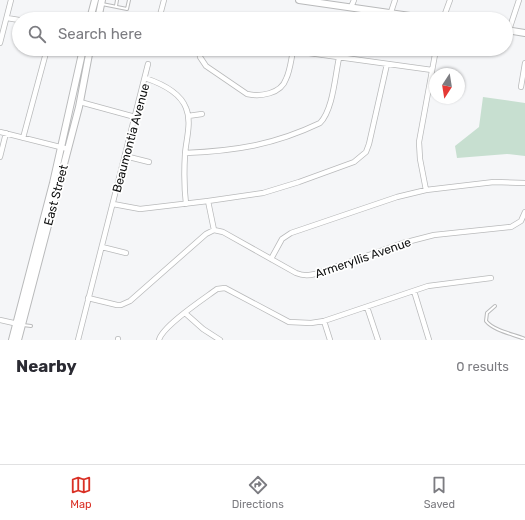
<!DOCTYPE html>
<style>
body{margin:0;font-family:Rubik,sans-serif;background:#f2f2f3;color:#2b2b33}
.compass{position:absolute;left:429px;top:68px;width:36px;height:36px;border-radius:50%;background:#fff;box-shadow:0 1px 3px #0004;rotate:192deg}
.list{margin:0;padding:0;list-style:none}
h2{display:flex;justify-content:space-between;align-items:center;height:52px;margin:0;padding:0 16px;font-size:17px}
h2 small{font-size:13px;font-weight:400;color:#7c7c81}
.icon{flex:none;width:22px;height:22px;fill:none;stroke:currentColor;stroke-width:2;stroke-linecap:round;stroke-linejoin:round}
.map{position:relative;flex:none;width:525px;height:340px;overflow:hidden}
.search{position:absolute;background:#fff;box-shadow:0 1px 3px #0004;left:12px;right:12px;top:12px;height:44px;display:flex;align-items:center;gap:10px;box-sizing:border-box;padding:0 14px;border-radius:22px;color:#7c7c81;font-size:15px}
.sheet{height:124px;background:#fff}
nav{display:flex;justify-content:space-around;align-items:center;box-sizing:border-box;height:56px;border-top:1px solid #e1e1e2;background:#fff;font-size:11px;color:#7c7c81}
nav a{display:grid;justify-items:center;gap:2px}
nav .on{color:#d93025}
.map>svg:first-child{display:block}
</style>
<div class="map">
<svg width="525" height="340" viewBox="0 0 525 340">
<rect width="100%" height="100%" fill="#f5f6f8"/>
<path fill="#c7dfd0" d="M 483,97 L 525,103 L 525,156 L 507,154 L 457,158 L 455,146 L 479,127 Z"/>
<g fill="none" stroke-linecap="round" stroke-linejoin="round">
<g stroke="#b9babb" stroke-width="4">
<path id="service" d="M 102,4 L 127,9 L 129,0
M 116,6 L 117,0
M 495,306 L 487,313 L 486,321 C 494,331 513,334 525,339
M 23,325 L 31,326"/>
</g>
<g stroke="#b9babb" stroke-width="6">
<path id="minor" d="M 351,7 L 354,0
M 391,12 L 395,0
M 7,18 L 19,20
M 159,19 L 164,0
M 443,19 L 450,0
M 509,30 L 519,0
M 0,43 L 11,0
M 199,49 L 200,57 L 206,66 L 247,94 C 260,97 281,94 286,79 C 290,71 291,60 293,51
M 280,49 L 432,70
M 145,78 C 160,83 180,92 186,108 C 192,122 186,140 185,154 C 184,171 184,187 186,204
M 521,87 L 525,63
M 80,102 L 135,117
M 188,116 L 202,114
M 0,132 L 68,149
M 23,138 L 47,49
M 185,153 C 235,151 274,145 320,123 C 333,110 335,76 339,58
M 125,156 L 149,162
M 0,157 L 6,133
M 426,190 L 420,159 L 419,142 L 436,49
M 208,201 L 214,230
M 113,204 L 140,209 L 208,201 L 263,193 L 299,182 L 354,162 L 366,152 L 369,144 L 387,64
M 102,247 L 126,253
M 271,259 L 282,239 L 291,233 L 397,197 L 426,190 L 494,182 L 525,183
M 414,291 L 429,340
M 88,298 L 117,305 L 121,305 L 130,301 L 206,234 L 214,230 L 223,232 L 296,273 C 303,276 308,276 315,274 L 403,243 L 434,235 L 511,227 L 521,221 L 525,212
M 367,307 L 378,340
M 185,313 L 203,329 L 220,340
M 0,320 L 18,324
M 324,321 L 330,340
M 78,340 L 148,64
M 118,340 L 118,339
M 159,340 C 162,326 205,298 217,289 L 225,288 L 289,322 L 311,323 L 324,321 L 428,286 L 491,278"/>
</g>
<g stroke="#b9babb" stroke-width="8">
<path id="secondary" d="M 299,0 L 431,19
M 90,19 L 95,0
M 98,19 L 102,0
M 506,30 L 525,33
M 12,340 L 53,183 L 83,49
M 18,340 L 79,107 L 90,49"/>
</g>
<use href="#service" stroke="#fff" stroke-width="2"/>
<use href="#minor" stroke="#fff" stroke-width="4.5"/>
<use href="#secondary" stroke="#fff" stroke-width="6"/>
</g>
<g text-anchor="middle" dominant-baseline="central" stroke-width="3.5" stroke-linejoin="round" paint-order="stroke">
<g font-size="12" fill="#0e0f0f" stroke="#fff">
<text transform="translate(131 138) rotate(-75)">Beaumontia Avenue</text>
<text transform="translate(56 195) rotate(-75)">East Street</text>
<text transform="translate(363 258) rotate(-19)">Armeryllis Avenue</text>
</g>
</g>
</svg>
<svg class="compass" viewBox="-18 -18 36 36"><path d="M0-13l5 13h-10z" fill="#e53935"/><path d="M0 13l5-13h-10z" fill="#7c7c81"/></svg>
<div class="search"><svg class="icon" aria-label="search" viewBox="0 0 24 24"><circle cx="10" cy="10" r="6"/><path d="M15 15l6 6"/></svg>Search here</div>
</div>
<section class="sheet">
<h2>Nearby<small>0 results</small></h2>
<ul class="list">
</ul>
</section>
<nav>
<a class="on"><svg class="icon" aria-label="map" viewBox="0 0 24 24"><path d="M3 6l6-2 6 2 6-2v14l-6 2-6-2-6 2zM9 4v14M15 6v14"/></svg>Map</a>
<a><svg class="icon" aria-label="directions" viewBox="0 0 24 24"><path d="M12 3l9 9-9 9-9-9zM9 14v-3h6M13 9l2 2-2 2"/></svg>Directions</a>
<a><svg class="icon" aria-label="saved" viewBox="0 0 24 24"><path d="M7 4h10v16l-5-4-5 4z"/></svg>Saved</a>
</nav>
